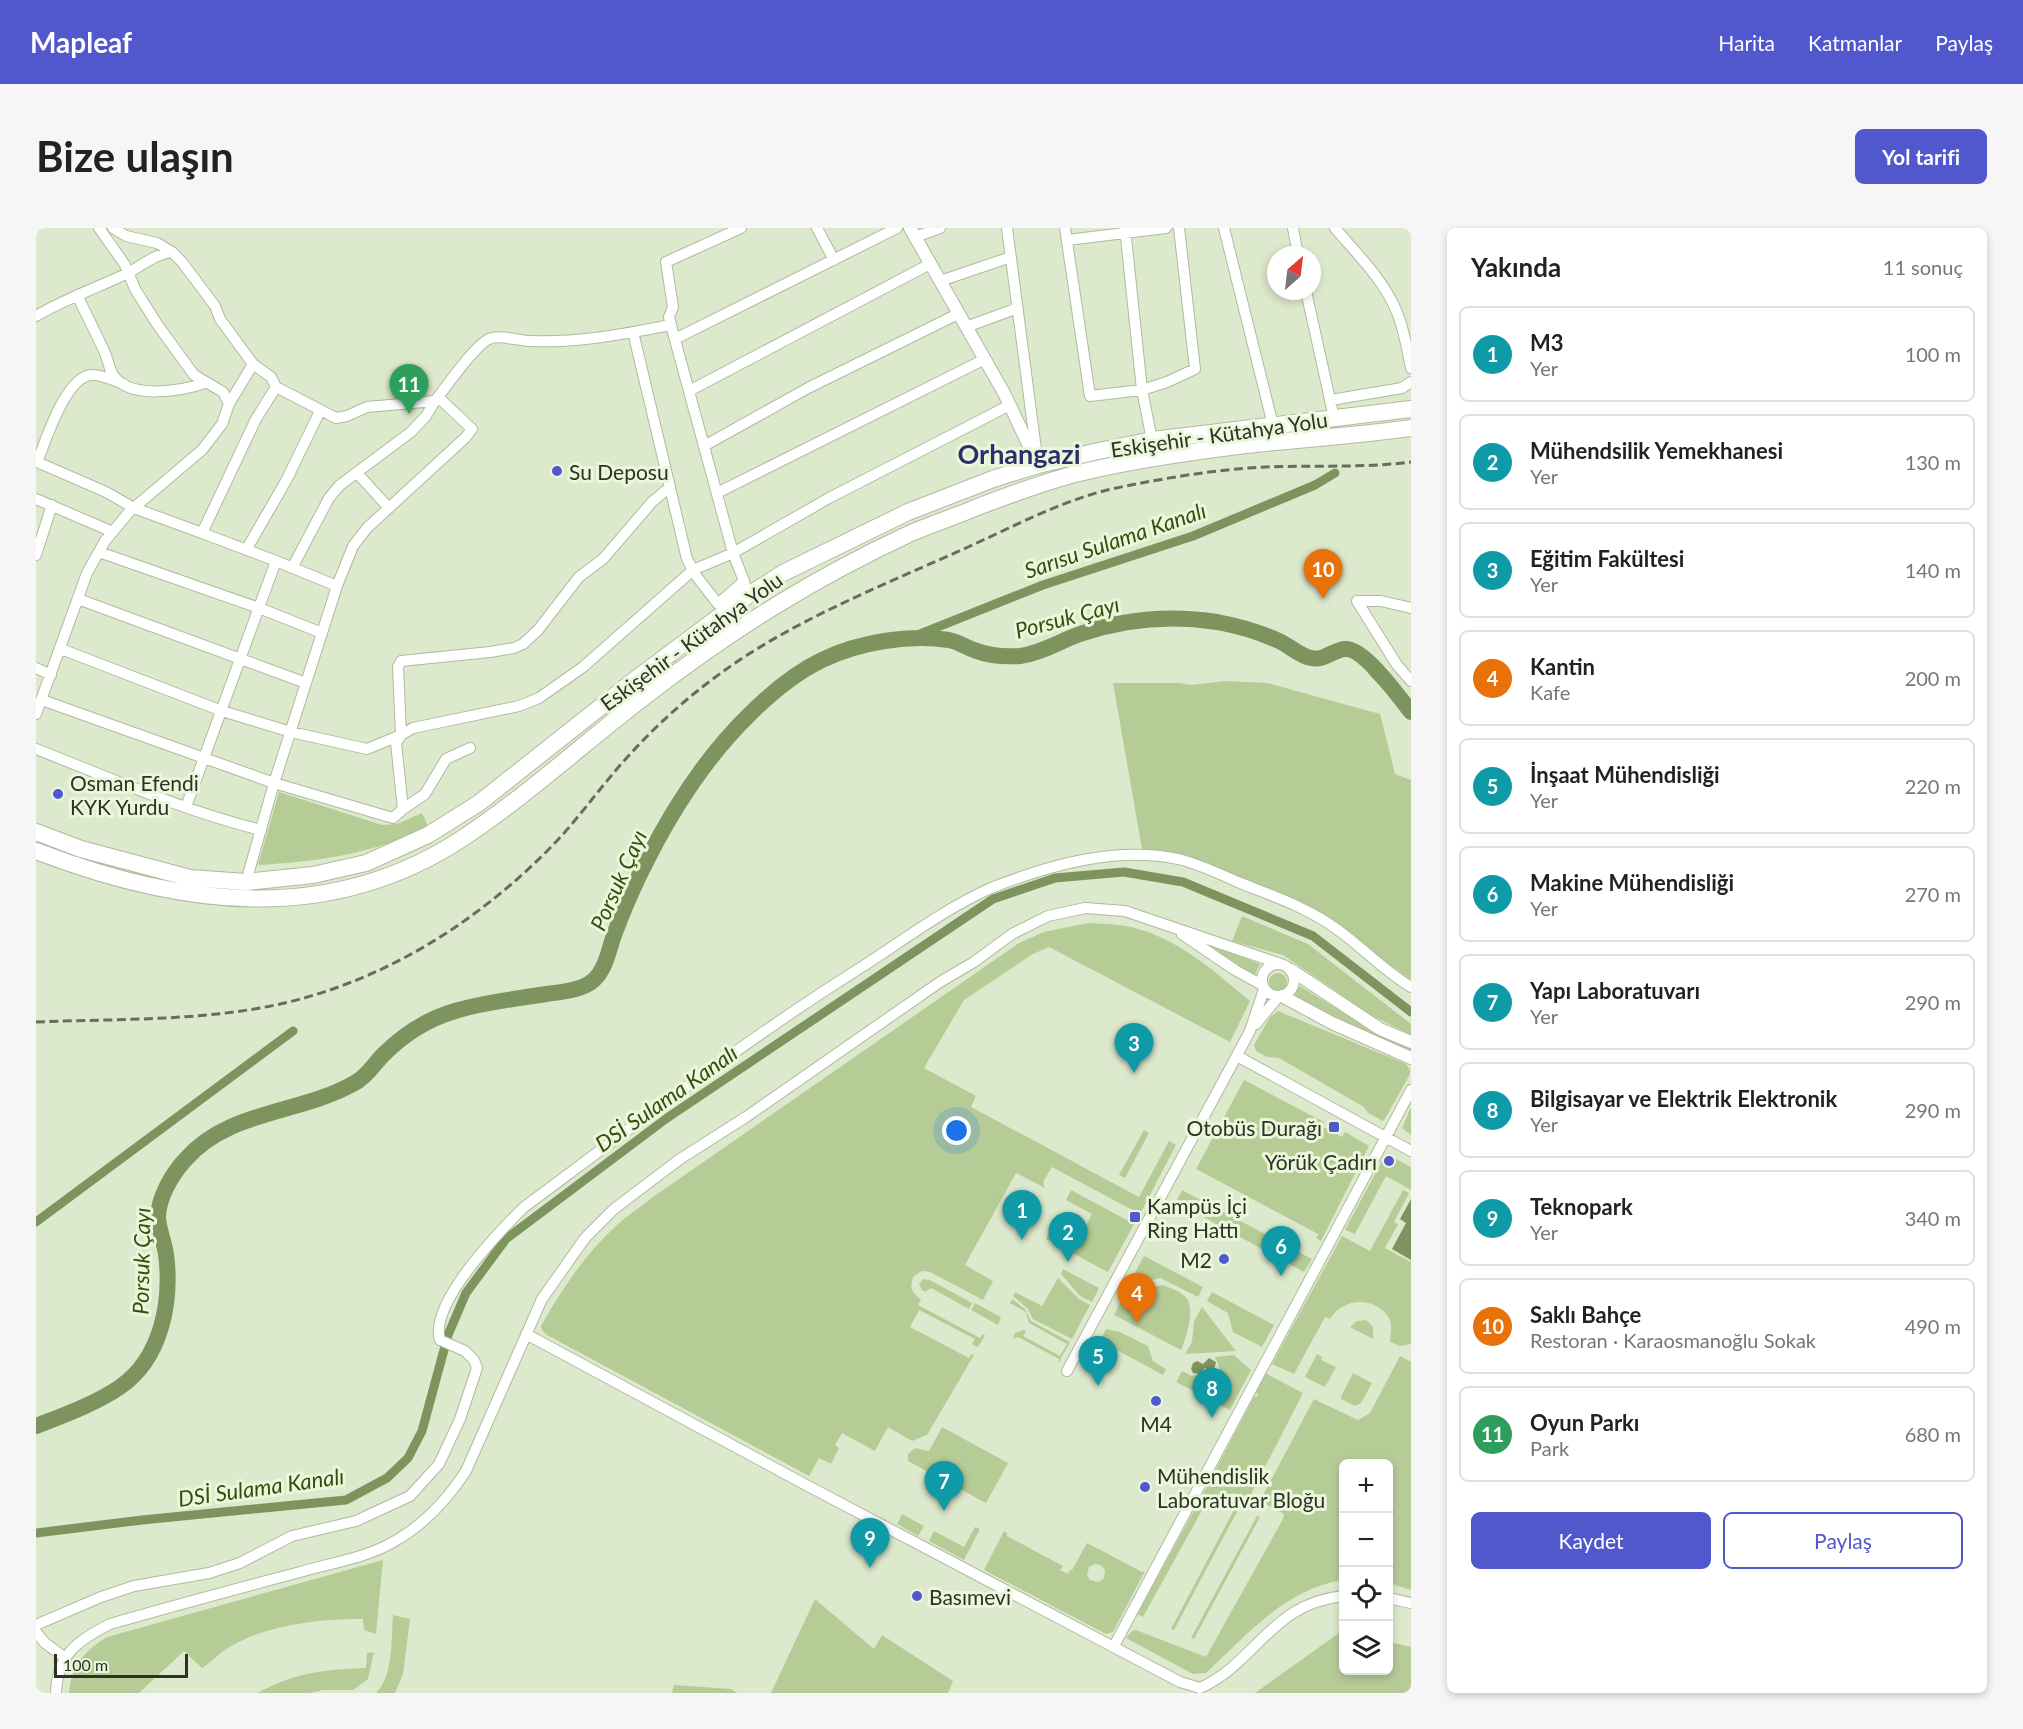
<!DOCTYPE html>
<html lang="tr">
<meta charset="utf-8">
<style>
body{margin:0;font-family:Lato,sans-serif;background:#f6f6f6;color:#222}
.controls{position:absolute;right:18px;bottom:18px;display:grid;overflow:hidden;border-radius:9px;box-shadow:0 3px 9px #0003}
.controls button{width:54px;height:54px;display:grid;place-items:center;padding:0;border:0;border-bottom:2px solid #e0e0e0;background:#fff;color:#222;font:30px sans-serif}
.compass{position:absolute;left:1231px;top:18px;width:54px;height:54px;border-radius:50%;background:#fff;box-shadow:0 3px 9px #0003;rotate:28deg}
.scale{position:absolute;left:18px;bottom:15px;width:134px;box-sizing:border-box;padding-left:6px;border:3px solid #2d3126;border-top:0;font-size:16px;line-height:21px;white-space:nowrap;color:#2d3126;-webkit-text-stroke:4px #eaf7da;paint-order:stroke}
.you{position:absolute;left:921px;top:903px;width:21px;height:21px;margin:-15px;border:4px solid #fff;border-radius:50%;background:#1a73e8;box-shadow:0 0 0 9px #1a73e833}
.badge{display:grid;place-items:center;width:39px;height:39px;border-radius:50%;background:#5157cd;color:#fff;font-size:20px;font-weight:700}
.pin{position:absolute;translate:-50% -50px;filter:drop-shadow(0 2px 3px #0008)}
.pin::after{content:'';position:absolute;top:32px;width:21px;height:18px;background:inherit;clip-path:polygon(0 0,100% 0,50% 100%)}
.list{margin:0;padding:0;list-style:none}
h2{display:flex;justify-content:space-between;align-items:center;height:78px;margin:0;padding:0 24px;font-size:26px}
h2 small{font-size:20px;font-weight:400;color:#767676}
.list li{display:grid;grid-template-columns:39px 1fr auto;gap:18px;align-items:center;box-sizing:border-box;height:96px;margin:0 12px 12px;padding:0 12px;border:2px solid #e0e0e0;border-radius:9px}
.list b{display:block;font-size:22px;white-space:nowrap}
.list p{margin:0;font-size:20px;white-space:nowrap;color:#767676}
.list em{font-size:20px;font-style:normal;color:#767676}
.actions{display:flex;gap:12px;padding:18px 24px}
.actions a{flex:1;padding:14px 0;border:2px solid #5157cd;border-radius:9px;text-align:center;font-size:21px;color:#5157cd}
.actions .main{background:#5157cd;color:#fff}
.icon{flex:none;width:33px;height:33px;fill:none;stroke:currentColor;stroke-width:2;stroke-linecap:round;stroke-linejoin:round}
.map{position:relative;flex:none;width:1375px;height:1465px;overflow:hidden;border-radius:9px}
header{display:flex;align-items:center;gap:36px;box-sizing:border-box;height:84px;padding:0 30px;background:#5157cd;color:#fff}
header strong{font-size:28px}
nav{display:flex;gap:33px;margin-inline-start:auto;font-size:21px}
.intro{display:flex;align-items:center;justify-content:space-between;box-sizing:border-box;height:144px;padding:0 36px}
h1{margin:0;font-size:42px}
.button{padding:15px 27px;border-radius:9px;background:#5157cd;color:#fff;font-size:21px;font-weight:700}
main{display:flex;gap:36px;padding:0 36px}
aside{flex:1;background:#fff;border-radius:9px;box-shadow:0 3px 9px #0003}
.map>svg:first-child{display:block}
</style>
<header>
<strong>Mapleaf</strong>
<nav><a>Harita</a><a>Katmanlar</a><a>Paylaş</a></nav>
</header>
<div class="intro"><h1>Bize ulaşın</h1><a class="button">Yol tarifi</a></div>
<main>
<div class="map">
<svg width="1375" height="1465" viewBox="0 0 1375 1465">
<rect width="100%" height="100%" fill="#dde9cd"/>
<path fill="#b6cc97" fill-rule="evenodd" d="M 1190,453 L 1231,455 L 1344,486 L 1359,546 L 1375,552 L 1375,752 L 1295,693 L 1129,625 L 1106,621 L 1077,455 L 1144,455 L 1154,457 Z
M 243,564 L 346,597 L 361,596 L 386,585 L 392,598 C 341,626 278,634 222,637 Z
M 1206,688 L 1272,716 L 1375,796 L 1375,807 L 1335,787 L 1247,727 L 1196,713 Z
M 1052,695 C 1068,696 1086,696 1102,701 C 1146,713 1180,745 1214,773 L 1194,814 L 1013,719 L 997,726 L 928,772 L 888,840 L 940,868 L 935,879 L 1103,969 L 1133,913 L 1140,917 L 1104,986 L 1016,939 L 1007,954 L 1009,960 L 980,945 L 929,1037 L 957,1053 L 947,1072 L 894,1044 L 886,1043 L 878,1048 C 873,1058 875,1065 885,1071 L 882,1077 L 944,1110 L 947,1106 L 949,1107 L 942,1119 L 936,1116 L 939,1111 L 883,1082 L 874,1099 L 933,1130 L 936,1126 L 938,1127 L 891,1207 L 876,1213 L 852,1199 L 839,1223 L 806,1205 L 799,1217 L 803,1220 L 795,1236 L 783,1230 L 773,1248 L 511,1107 L 506,1102 L 505,1098 C 526,1061 549,1026 580,998 C 591,987 605,979 617,969 L 983,715 L 1008,704 Z
M 1168,714 L 1224,736 L 1218,748 Z
M1233 754a9 9 0 1 1 18 0a9 9 0 1 1-18 0Z
M 1264,758 L 1340,805 L 1375,820 L 1375,823 L 1257,770 Z
M 1242,783 L 1370,836 L 1374,842 L 1374,846 L 1349,891 L 1347,893 L 1332,885 L 1328,879 L 1243,830 L 1231,829 L 1220,823 L 1218,817 L 1234,789 Z
M 1208,852 L 1288,894 L 1287,899 L 1306,909 L 1309,904 L 1333,918 L 1285,1013 L 1280,1010 L 1282,1006 L 1160,941 Z
M 1375,879 L 1375,907 L 1366,900 Z
M 1108,902 L 1113,905 L 1089,950 L 1083,947 Z
M 1347,931 L 1360,931 L 1375,939 L 1375,962 L 1350,948 L 1319,1006 L 1309,1002 Z
M 1035,962 L 1098,996 L 1072,1044 L 1010,1011 L 1013,1005 L 1039,1018 L 1056,986 L 1030,972 Z
M 1146,962 L 1276,1031 L 1268,1044 L 1140,974 Z
M 1367,962 L 1373,965 L 1358,994 L 1362,996 L 1349,1020 L 1375,1034 L 1375,1116 L 1364,1118 L 1354,1114 C 1354,1105 1357,1099 1353,1090 C 1339,1067 1306,1070 1294,1091 L 1289,1089 L 1258,1146 L 1236,1136 L 1306,1008 L 1334,1023 Z
M 1108,1028 L 1167,1059 L 1162,1069 L 1124,1050 L 1092,1058 Z
M 1027,1041 L 1063,1060 L 1056,1074 L 1044,1068 L 1025,1046 Z
M 1022,1050 L 1043,1071 L 1054,1077 L 1036,1111 L 997,1091 L 992,1081 L 977,1068 L 979,1064 L 1006,1078 Z
M 887,1051 L 894,1052 L 936,1075 L 933,1081 L 895,1060 L 889,1064 L 886,1062 L 883,1056 Z
M 1127,1057 C 1135,1060 1146,1064 1151,1071 C 1159,1082 1150,1111 1145,1122 L 1078,1087 L 1089,1065 Z
M 1176,1064 L 1238,1097 L 1226,1119 L 1197,1104 L 1192,1085 L 1171,1073 Z
M 976,1071 L 989,1081 L 995,1093 L 1034,1114 L 1022,1136 L 1023,1131 L 982,1109 L 977,1111 L 979,1105 L 988,1102 L 990,1103 L 987,1108 L 1024,1128 L 1031,1116 L 993,1095 L 990,1084 L 974,1075 Z
M 939,1075 L 965,1089 L 962,1097 L 935,1082 Z
M 1166,1079 L 1200,1123 L 1149,1126 L 1156,1114 L 1158,1093 Z
M 1330,1092 L 1337,1099 L 1337,1111 L 1314,1099 L 1321,1093 Z
M 1070,1101 L 1084,1104 L 1112,1118 L 1117,1133 L 1130,1141 L 1127,1147 L 1064,1113 Z
M 1281,1126 L 1286,1129 L 1285,1132 L 1300,1139 L 1289,1159 L 1269,1149 Z
M 1198,1127 L 1215,1142 L 1194,1182 L 1140,1154 L 1146,1143 L 1156,1148 L 1184,1141 L 1179,1129 Z
M 1364,1128 L 1375,1134 L 1375,1362 L 1353,1355 L 1352,1236 L 1308,1236 L 1307,1352 C 1249,1361 1211,1407 1170,1445 L 1157,1446 L 1090,1410 L 1096,1403 L 1100,1402 L 1170,1429 L 1247,1291 L 1248,1286 L 1224,1273 L 1278,1171 L 1322,1192 L 1334,1185 Z
M 1229,1145 L 1267,1165 L 1212,1272 L 1198,1265 L 1190,1267 L 1186,1274 L 1180,1274 L 1167,1266 L 1218,1169 L 1222,1168 L 1220,1164 Z
M 1317,1145 L 1336,1155 L 1325,1175 L 1319,1178 L 1305,1171 L 1305,1169 Z
M 906,1199 L 972,1235 L 950,1275 L 872,1233 L 872,1226 L 879,1220 L 893,1223 Z
M 1164,1272 L 1170,1275 L 1107,1389 L 1101,1386 Z
M 1200,1278 L 1203,1280 L 1138,1402 L 1135,1401 Z
M 866,1286 L 888,1298 L 882,1308 L 861,1296 Z
M 1221,1288 L 1224,1289 L 1158,1411 L 1155,1410 Z
M 939,1299 L 944,1301 L 928,1332 L 893,1313 L 898,1303 L 928,1319 Z
M 968,1303 L 971,1305 L 971,1308 L 1027,1338 L 1024,1342 L 1032,1346 L 1034,1342 L 1036,1342 L 1051,1315 L 1106,1344 L 1109,1343 L 1077,1404 L 1070,1406 L 948,1342 ZM 1059,1336 L 1065,1337 L 1069,1342 L 1068,1350 L 1063,1354 L 1054,1352 L 1051,1347 L 1053,1339 Z
M 347,1332 L 340,1406 L 328,1402 L 327,1391 C 286,1390 228,1397 192,1420 C 183,1426 175,1434 166,1440 L 148,1423 L 103,1465 L 33,1465 C 35,1439 49,1422 71,1409 Z
M 779,1371 L 838,1421 L 846,1407 L 917,1453 L 912,1465 L 735,1465 Z
M 357,1387 L 374,1391 L 367,1446 L 359,1465 L 340,1465 C 358,1447 355,1411 357,1387 Z
M 1303,1405 L 1307,1406 L 1308,1442 L 1352,1442 L 1353,1414 L 1375,1419 L 1375,1465 L 1219,1465 Z
M 338,1424 L 332,1451 L 317,1462 L 287,1462 L 274,1465 L 221,1465 C 262,1444 284,1442 330,1440 L 331,1425 Z
M 638,1457 L 695,1461 L 701,1465 L 636,1465 Z"/>
<path fill="#7e945e" d="M 1334,441 L 1355,454 L 1375,474 L 1375,491 L 1332,445 Z
M 1375,971 L 1375,1032 L 1356,1021 L 1370,995 L 1364,991 Z
M 1173,1130 L 1180,1134 L 1178,1142 L 1174,1143 L 1169,1140 L 1163,1146 L 1157,1145 L 1155,1141 L 1157,1135 L 1161,1133 L 1167,1136 Z"/>
<g fill="none" stroke-linecap="round" stroke-linejoin="round">
<path stroke="#7e945e" stroke-width="9" d="M 869,412 L 1007,357 L 1157,308 L 1279,257 L 1299,245
M 0,994 L 257,803
M 0,1305 L 106,1292 L 310,1272 L 351,1250 L 372,1230 L 386,1203 L 412,1107 L 430,1065 L 470,1011 L 631,890 L 957,671 L 1019,650 L 1088,644 L 1147,654 L 1277,708 L 1375,784"/>
<path stroke="#7e945e" stroke-width="16" d="M 0,1198 C 28,1187 59,1176 84,1159 C 126,1130 136,1073 130,1026 C 128,1014 123,1002 122,990 C 122,970 136,946 149,932 C 191,883 261,886 315,857 C 330,850 337,837 348,826 C 368,806 392,791 419,783 C 448,774 480,771 510,766 C 524,764 541,763 554,755 C 560,751 563,747 566,741 C 572,731 574,718 578,707 C 588,680 599,655 612,630 C 638,579 671,528 713,487 C 734,466 759,445 786,432 C 823,414 873,406 913,412 C 923,414 929,419 938,422 C 953,428 969,429 984,428 C 1006,425 1024,413 1044,406 C 1088,391 1136,387 1181,394 C 1203,398 1223,404 1243,413 C 1254,418 1264,428 1275,430 C 1290,433 1297,421 1310,421 C 1329,421 1363,469 1375,484"/>
<g stroke="#afba9f" stroke-width="12">
<path id="minor" d="M 77,0 L 90,8 L 121,15 L 136,24 L 146,34 L 179,78 L 184,91 L 217,136 L 235,149 L 240,159
M 705,0 L 630,34 L 637,79 L 633,89 L 635,97 L 697,325 L 708,353 L 711,368
M 781,0 L 798,32
M 971,0 L 1001,229
M 1029,0 L 1054,168 L 1106,162 L 1089,0
M 1188,0 L 1237,197
M 1257,0 L 1262,27
M 1299,0 C 1320,25 1347,51 1360,82 C 1368,100 1371,121 1375,140
M 879,9 L 904,0
M 1031,12 L 1130,0
M 904,53 L 975,29
M 1270,63 L 1298,190
M 41,67 C 50,86 60,105 69,125 C 72,132 73,140 77,147 C 93,172 146,163 169,155
M 0,88 C 29,71 60,60 90,46 C 106,38 118,26 136,24
M 930,99 L 982,80
M 597,104 L 651,331 L 661,349 L 682,376 L 708,353
M 639,111 L 861,0
M 88,156 C 79,153 67,147 57,147 C 30,146 10,213 1,234 L 70,264 L 98,280 L 166,305 L 220,191 L 240,159 L 300,190 L 311,188 L 331,179 L 399,173 C 410,159 439,117 453,111 C 463,106 482,113 494,113 C 544,115 586,106 635,97
M 653,163 L 894,36
M 1295,172 L 1366,160 L 1375,154
M 193,176 L 217,136
M 1116,212 L 1106,162 L 1131,154 L 1159,141 L 1143,0
M 668,218 L 772,160 L 922,86
M 321,245 L 353,280
M 681,265 L 949,131
M 0,271 L 77,304
M 210,322 L 250,253 L 284,183
M 63,324 L 223,380 L 286,405
M 0,327 L 16,277
M 256,340 L 293,270 L 304,257 L 375,204 L 390,188 L 399,173
M 301,358 L 317,318 L 331,300 L 430,209 L 436,201 L 402,169
M 42,371 L 270,455
M 1375,380 L 1345,373 L 1321,373 L 1361,437 L 1375,453
M 25,421 L 186,483 L 255,504 L 331,521 L 365,507 L 362,439 L 365,433 L 454,424 L 478,420 L 487,416 L 502,402 L 543,349 L 567,331 L 616,274 L 629,263 L 633,262
M 0,440 L 15,447
M 6,472 L 238,555 L 301,358 L 240,333
M 0,486 L 51,345 L 69,313 L 94,283 L 166,222 L 186,196 L 193,176 L 187,164 L 158,147 L 121,96 L 99,61 L 89,37 L 63,0
M 0,521 C 74,550 148,583 225,602
M 150,579 L 240,333 L 166,305
M 367,581 L 389,566 L 410,531 L 434,520
M 210,654 L 238,555 L 357,590 L 367,581 L 360,515 L 365,507 L 377,500 L 483,478 L 503,470 L 547,439 L 657,342 L 697,325 L 793,270 L 974,177
M 1146,706 L 1199,742 L 1226,757
M1226 752a16 16 0 1 1 32 0a16 16 0 1 1-32 0Z
M 1220,796 L 1242,769
M 1201,828 L 1375,923
M 490,1106 L 772,1258 L 1144,1454 L 1164,1460 C 1221,1434 1235,1375 1308,1368
M 1031,1143 L 1214,803 L 1228,761
M 1352,1370 L 1375,1375
M 0,1397 L 65,1369 L 98,1358 L 173,1345 L 204,1335 L 256,1308 L 320,1293 L 374,1268 L 403,1236 L 424,1191 L 441,1140 L 438,1132 L 429,1123 L 404,1112 C 393,1076 462,1005 487,980 C 600,896 712,810 832,735 C 870,710 914,678 955,660 C 1013,637 1080,618 1142,631 C 1163,636 1184,646 1204,655 C 1237,668 1273,680 1302,702 C 1327,720 1348,743 1375,759
M 0,1404 L 9,1415 L 28,1429
M 1078,1418 L 1375,862
M 20,1465 C 21,1427 42,1412 74,1396 C 137,1378 200,1361 264,1344 C 295,1335 331,1330 359,1313 C 389,1296 411,1272 430,1243 L 506,1071 L 549,1010 L 578,981 L 644,931 L 710,889 L 904,754 L 938,734 L 976,706 L 1012,688 L 1049,680 L 1089,683 L 1245,736"/>
</g>
<g stroke="#afba9f" stroke-width="14">
<path id="tertiary" d="M 874,0 L 968,165 L 1002,237
M 1255,742 L 1344,801 L 1375,814
M 1246,768 L 1296,795 L 1375,830"/>
</g>
<g stroke="#afba9f" stroke-width="18">
<path id="trunk" d="M 0,604 L 45,621 L 154,650 L 210,654 L 277,647 L 330,635 L 392,607 L 443,575 L 596,454 L 711,368 L 747,345 L 872,284 L 957,251 L 1002,237 L 1058,224 L 1116,212 L 1375,181
M 0,623 C 143,678 292,699 427,610 C 492,567 550,513 612,466 C 697,401 778,350 875,305 C 896,296 918,289 939,280 C 971,268 1004,255 1039,246 C 1094,232 1153,224 1210,217 C 1265,211 1320,208 1375,200"/>
</g>
<use href="#minor" stroke="#fff" stroke-width="10"/>
<use href="#tertiary" stroke="#fff" stroke-width="12"/>
<use href="#trunk" stroke="#fff" stroke-width="16"/>
<path stroke="#666d5c" stroke-width="3" stroke-dasharray="9 4.5" stroke-linecap="butt" d="M 0,794 C 74,791 150,793 224,780 C 337,760 437,699 517,617 C 542,591 563,561 587,534 C 625,491 667,455 716,424 C 783,382 859,352 932,319 C 983,296 1034,268 1090,258 C 1130,250 1172,243 1213,240 C 1266,236 1321,241 1375,234"/>
</g>
<g fill="#5157cd" stroke="#eaf7da" stroke-width="2">
<circle cx="521" cy="243" r="6"/>
<circle cx="22" cy="566" r="6"/>
<rect x="1292" y="893" width="12" height="12" rx="3"/>
<circle cx="1353" cy="933" r="6"/>
<rect x="1093" y="983" width="12" height="12" rx="3"/>
<circle cx="1188" cy="1031" r="6"/>
<circle cx="1120" cy="1173" r="6"/>
<circle cx="1109" cy="1259" r="6"/>
<circle cx="881" cy="1368" r="6"/>
</g>
<g text-anchor="middle" dominant-baseline="central" stroke-width="6" stroke-linejoin="round" paint-order="stroke">
<g font-size="21" fill="#2d3126" stroke="#eaf7da">
<text transform="translate(1183 206) rotate(-8)">Eskişehir - Kütahya Yolu</text>
<text transform="translate(655 413) rotate(-36)">Eskişehir - Kütahya Yolu</text>
</g>
<g font-size="21" fill="#2d3126" stroke="#eaf7da" text-anchor="start">
<text x="533" y="243">Su Deposu</text>
<text x="34" y="554">Osman Efendi<tspan x="34" dy="24">KYK Yurdu</tspan></text>
<text x="1286" y="899" text-anchor="end">Otobüs Durağı</text>
<text x="1341" y="933" text-anchor="end">Yörük Çadırı</text>
<text x="1111" y="977">Kampüs İçi<tspan x="1111" dy="24">Ring Hattı</tspan></text>
<text x="1176" y="1031" text-anchor="end">M2</text>
<text x="1120" y="1195" text-anchor="middle">M4</text>
<text x="1121" y="1247">Mühendislik<tspan x="1121" dy="24">Laboratuvar Bloğu</tspan></text>
<text x="893" y="1368">Basımevi</text>
</g>
<g font-size="22" font-style="italic" fill="#384c0f" stroke="#eaf7da">
<text transform="translate(1079 312) rotate(-19)">Sarısu Sulama Kanalı</text>
<text transform="translate(1031 389) rotate(-15)">Porsuk Çayı</text>
<text transform="translate(582 652) rotate(-66)">Porsuk Çayı</text>
<text transform="translate(630 870) rotate(-35)">DSİ Sulama Kanalı</text>
<text transform="translate(105 1033) rotate(-89)">Porsuk Çayı</text>
<text transform="translate(225 1259) rotate(-8)">DSİ Sulama Kanalı</text>
</g>
<g font-size="27" font-weight="bold" fill="#2b306a" stroke="#eaf7da">
<text x="983" y="225">Orhangazi</text>
</g>
</g>
</svg>
<div class="controls">
<button>+</button>
<button>−</button>
<button><svg class="icon" aria-label="locate" viewBox="0 0 24 24"><circle cx="12" cy="12" r="6"/><path d="M12 2v4M12 18v4M2 12h4M18 12h4"/></svg></button>
<button><svg class="icon" aria-label="layers" viewBox="0 0 24 24"><path d="M12 4l9 5-9 5-9-5zM3 14l9 5 9-5"/></svg></button>
</div>
<svg class="compass" viewBox="-18 -18 36 36"><path d="M0-13l5 13h-10z" fill="#e53935"/><path d="M0 13l5-13h-10z" fill="#767676"/></svg>
<div class="scale">100 m</div>
<div class="you"></div>
<div class="pin badge" style="left:986px;top:1012px;background:#0f9aa8">1</div>
<div class="pin badge" style="left:1032px;top:1034px;background:#0f9aa8">2</div>
<div class="pin badge" style="left:1098px;top:845px;background:#0f9aa8">3</div>
<div class="pin badge" style="left:1101px;top:1095px;background:#e8710a">4</div>
<div class="pin badge" style="left:1062px;top:1158px;background:#0f9aa8">5</div>
<div class="pin badge" style="left:1245px;top:1048px;background:#0f9aa8">6</div>
<div class="pin badge" style="left:908px;top:1283px;background:#0f9aa8">7</div>
<div class="pin badge" style="left:1176px;top:1190px;background:#0f9aa8">8</div>
<div class="pin badge" style="left:834px;top:1340px;background:#0f9aa8">9</div>
<div class="pin badge" style="left:1287px;top:371px;background:#e8710a">10</div>
<div class="pin badge" style="left:373px;top:186px;background:#2e9e5b">11</div>
</div>
<aside>
<h2>Yakında<small>11 sonuç</small></h2>
<ul class="list">
<li><span class="badge" style="background:#0f9aa8">1</span><div><b>M3</b><p>Yer</p></div><em>100 m</em></li>
<li><span class="badge" style="background:#0f9aa8">2</span><div><b>Mühendsilik Yemekhanesi</b><p>Yer</p></div><em>130 m</em></li>
<li><span class="badge" style="background:#0f9aa8">3</span><div><b>Eğitim Fakültesi</b><p>Yer</p></div><em>140 m</em></li>
<li><span class="badge" style="background:#e8710a">4</span><div><b>Kantin</b><p>Kafe</p></div><em>200 m</em></li>
<li><span class="badge" style="background:#0f9aa8">5</span><div><b>İnşaat Mühendisliği</b><p>Yer</p></div><em>220 m</em></li>
<li><span class="badge" style="background:#0f9aa8">6</span><div><b>Makine Mühendisliği</b><p>Yer</p></div><em>270 m</em></li>
<li><span class="badge" style="background:#0f9aa8">7</span><div><b>Yapı Laboratuvarı</b><p>Yer</p></div><em>290 m</em></li>
<li><span class="badge" style="background:#0f9aa8">8</span><div><b>Bilgisayar ve Elektrik Elektronik</b><p>Yer</p></div><em>290 m</em></li>
<li><span class="badge" style="background:#0f9aa8">9</span><div><b>Teknopark</b><p>Yer</p></div><em>340 m</em></li>
<li><span class="badge" style="background:#e8710a">10</span><div><b>Saklı Bahçe</b><p>Restoran · Karaosmanoğlu Sokak</p></div><em>490 m</em></li>
<li><span class="badge" style="background:#2e9e5b">11</span><div><b>Oyun Parkı</b><p>Park</p></div><em>680 m</em></li>
</ul>
<div class="actions"><a class="main">Kaydet</a><a>Paylaş</a></div>
</aside>
</main>
